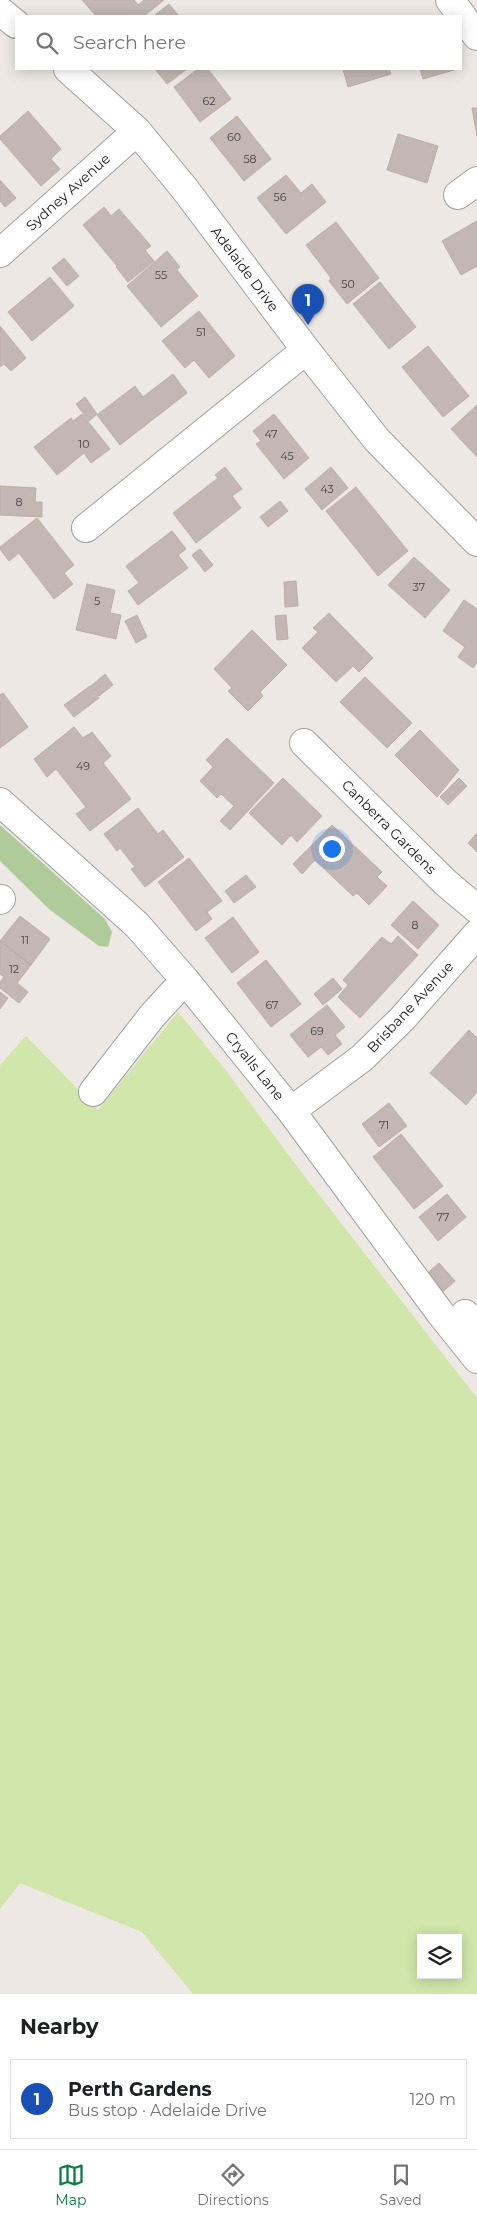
<!DOCTYPE html>
<meta charset="utf-8">
<style>
body{margin:0;font-family:Montserrat,sans-serif;background:#f2f2f2;color:#202124}
.controls{position:absolute;right:15px;bottom:15px;display:grid;overflow:hidden;border-radius:0px;box-shadow:0 2px 12px #0003}
.controls button{width:45px;height:45px;display:grid;place-items:center;padding:0;border:0;border-bottom:1px solid #e0e0e0;background:#fff;color:#202124;font:25px sans-serif}
.you{position:absolute;left:331px;top:848px;width:18px;height:18px;margin:-12px;border:4px solid #fff;border-radius:50%;background:#1a73e8;box-shadow:0 0 0 8px #1a73e833}
.badge{display:grid;place-items:center;width:32px;height:32px;border-radius:50%;background:#0b8043;color:#fff;font-size:16px;font-weight:700}
.pin{position:absolute;translate:-50% -41px;filter:drop-shadow(0 1px 2px #0008)}
.pin::after{content:'';position:absolute;top:26px;width:18px;height:15px;background:inherit;clip-path:polygon(0 0,100% 0,50% 100%)}
.list{margin:0;padding:0;list-style:none}
h2{display:flex;justify-content:space-between;align-items:center;height:65px;margin:0;padding:0 20px;font-size:21px}
h2 small{font-size:16px;font-weight:400;color:#757577}
.list li{display:grid;grid-template-columns:32px 1fr auto;gap:15px;align-items:center;box-sizing:border-box;height:80px;margin:0 10px 10px;padding:0 10px;border:1px solid #e0e0e0;border-radius:0px}
.list b{display:block;font-size:19px;white-space:nowrap}
.list p{margin:0;font-size:16px;white-space:nowrap;color:#757577}
.list em{font-size:16px;font-style:normal;color:#757577}
.icon{flex:none;width:28px;height:28px;fill:none;stroke:currentColor;stroke-width:2;stroke-linecap:round;stroke-linejoin:round}
.map{position:relative;flex:none;width:477px;height:1994px;overflow:hidden}
.search{position:absolute;background:#fff;box-shadow:0 2px 12px #0003;left:15px;right:15px;top:15px;height:55px;display:flex;align-items:center;gap:12px;box-sizing:border-box;padding:0 18px;border-radius:0px;color:#757577;font-size:19px}
.sheet{height:155px;background:#fff}
nav{display:flex;justify-content:space-around;align-items:center;box-sizing:border-box;height:70px;border-top:1px solid #e0e0e0;background:#fff;font-size:14px;color:#757577}
nav a{display:grid;justify-items:center;gap:2px}
nav .on{color:#0b8043}
.map>svg:first-child{display:block}
</style>
<div class="map">
<svg width="477" height="1994" viewBox="0 0 477 1994">
<rect width="100%" height="100%" fill="#ede8e3"/>
<path fill="#d0e6aa" fill-rule="evenodd" d="M 178,1012 L 224,1068 L 299,1169 L 477,1398 L 477,1994 L 193,1994 L 142,1932 L 20,1883 L 0,1909 L 0,1065 L 26,1036 L 98,1110 ZM 421,1938 L 458,1938 L 458,1975 L 421,1975 Z"/>
<path fill="#aecb99" d="M 0,825 L 105,919 L 112,932 L 108,947 L 99,946 L 50,910 L 0,861 Z"/>
<path fill="#c2b7b2" stroke="#beada6" d="M 82,0 L 134,0 L 138,5 L 144,0 L 164,0 L 144,16 L 96,16 Z
M 169,4 L 179,16 L 156,16 L 155,15 Z
M 155,69 L 187,69 L 167,84 Z
M 198,69 L 208,69 L 231,99 L 200,122 L 174,87 Z
M 343,69 L 389,69 L 391,74 L 348,87 Z
M 420,69 L 457,69 L 423,79 Z
M 472,108 L 477,108 L 477,136 Z
M 28,111 L 61,149 L 51,159 L 60,169 L 41,186 L 0,139 L 0,136 Z
M 237,116 L 271,159 L 244,181 L 210,138 Z
M 398,134 L 438,146 L 427,183 L 387,170 Z
M 286,175 L 301,193 L 312,184 L 326,202 L 286,234 L 257,198 Z
M 0,180 L 16,198 L 5,207 L 0,201 Z
M 104,207 L 111,216 L 119,209 L 151,246 L 145,250 L 154,261 L 128,282 L 116,267 L 117,266 L 83,225 Z
M 477,221 L 477,266 L 461,275 L 442,241 Z
M 336,222 L 379,278 L 347,304 L 329,281 L 331,278 L 306,245 Z
M 167,251 L 180,267 L 177,270 L 198,296 L 161,327 L 127,286 Z
M 64,258 L 79,276 L 67,286 L 52,268 Z
M 50,277 L 74,306 L 32,341 L 8,312 Z
M 380,282 L 416,327 L 389,349 L 353,304 Z
M 199,311 L 235,356 L 209,378 L 194,360 L 185,368 L 162,341 Z
M 0,326 L 26,358 L 11,371 L 4,364 L 0,367 Z
M 428,346 L 469,396 L 443,417 L 402,367 Z
M 173,374 L 187,393 L 120,445 L 97,415 L 135,386 L 143,397 Z
M 85,397 L 97,414 L 89,421 L 76,404 Z
M 477,405 L 477,457 L 451,429 Z
M 82,414 L 110,449 L 91,463 L 84,453 L 57,475 L 34,447 L 71,418 L 73,421 Z
M 274,414 L 309,458 L 284,479 L 256,444 L 261,441 L 253,431 Z
M 225,467 L 242,489 L 232,496 L 241,508 L 196,543 L 173,513 L 218,478 L 215,475 Z
M 331,467 L 348,488 L 322,510 L 305,489 Z
M 0,486 L 36,488 L 35,502 L 42,502 L 42,517 L 0,515 Z
M 356,487 L 408,551 L 378,576 L 326,511 Z
M 280,501 L 288,511 L 268,527 L 260,517 Z
M 37,518 L 74,565 L 64,573 L 73,584 L 54,599 L 19,553 L 9,561 L 0,549 L 0,547 Z
M 172,531 L 186,549 L 178,555 L 188,568 L 138,605 L 128,591 L 139,583 L 126,566 Z
M 200,549 L 213,565 L 205,572 L 192,555 Z
M 414,557 L 450,590 L 425,618 L 388,585 Z
M 296,581 L 298,606 L 285,607 L 284,582 Z
M 87,584 L 115,590 L 110,613 L 121,615 L 116,639 L 76,630 Z
M 464,600 L 477,609 L 477,662 L 473,668 L 458,657 L 465,647 L 443,631 Z
M 329,613 L 373,658 L 359,672 L 353,666 L 336,682 L 302,648 L 318,632 L 313,628 Z
M 137,615 L 147,637 L 136,643 L 125,621 Z
M 286,615 L 288,639 L 277,640 L 275,616 Z
M 252,630 L 287,665 L 260,692 L 263,696 L 248,711 L 228,691 L 232,688 L 214,669 Z
M 105,674 L 113,685 L 99,696 L 91,686 Z
M 365,677 L 412,723 L 387,748 L 340,702 Z
M 90,686 L 99,698 L 74,717 L 64,705 Z
M 3,693 L 28,727 L 0,748 L 0,695 Z
M 74,727 L 83,738 L 92,732 L 111,756 L 103,763 L 131,799 L 90,831 L 76,814 L 86,807 L 56,769 L 47,777 L 34,759 Z
M 420,730 L 459,770 L 437,797 L 395,755 Z
M 227,738 L 274,783 L 230,830 L 220,821 L 234,806 L 221,794 L 217,798 L 200,781 L 213,767 L 206,760 Z
M 283,778 L 322,816 L 297,842 L 291,835 L 282,845 L 249,813 Z
M 459,778 L 467,786 L 448,805 L 440,797 Z
M 138,808 L 158,834 L 163,830 L 184,857 L 145,887 L 131,869 L 135,867 L 120,848 L 117,851 L 104,834 Z
M 332,825 L 382,872 L 377,877 L 387,886 L 369,905 L 357,893 L 353,896 L 315,860 L 302,874 L 293,864 Z
M 477,833 L 477,852 L 468,843 Z
M 189,858 L 222,901 L 207,912 L 212,919 L 196,931 L 158,882 Z
M 246,875 L 256,887 L 234,903 L 225,891 Z
M 413,901 L 439,925 L 418,949 L 391,925 Z
M 20,916 L 50,939 L 31,965 L 0,941 Z
M 233,917 L 259,952 L 232,973 L 205,938 Z
M 398,936 L 418,955 L 360,1018 L 338,997 L 348,985 L 343,980 L 382,937 L 391,944 Z
M 0,941 L 31,965 L 17,983 L 28,992 L 19,1003 L 0,988 L 0,982 L 4,977 L 0,974 Z
M 266,960 L 301,1004 L 271,1027 L 237,983 Z
M 333,978 L 342,989 L 323,1005 L 314,994 Z
M 0,992 L 8,998 L 0,1009 Z
M 327,1005 L 345,1027 L 335,1035 L 342,1044 L 328,1055 L 321,1047 L 308,1057 L 290,1035 Z
M 469,1030 L 477,1038 L 477,1092 L 466,1105 L 430,1073 Z
M 389,1103 L 407,1126 L 379,1147 L 362,1124 Z
M 401,1134 L 443,1186 L 414,1209 L 373,1157 Z
M 447,1194 L 466,1217 L 438,1241 L 419,1217 Z
M 439,1263 L 455,1281 L 438,1296 L 422,1278 Z"/>
<g fill="none" stroke-linecap="round" stroke-linejoin="round">
<g stroke="#a0a0a0" stroke-width="30">
<path id="minor" d="M 450,0 L 477,36
M 0,11 L 16,24
M 68,69 L 137,131 L 184,188 L 306,350 L 377,440 L 477,542
M 458,195 L 477,181
M 0,253 L 137,131
M 86,528 L 306,350
M 304,743 L 446,883 L 477,909
M 0,802 L 137,925 L 185,980 L 291,1111 L 441,1314 L 477,1359
M 0,900 L 1,899
M 93,1092 L 152,1016 L 185,980
M 291,1111 L 362,1058 L 402,1019 L 477,934
M 465,1314 L 477,1324"/>
</g>
<use href="#minor" stroke="#fff" stroke-width="28"/>
</g>
<g text-anchor="middle" dominant-baseline="central" stroke-width="4.5" stroke-linejoin="round" paint-order="stroke">
<g font-size="11" fill="#464342">
<text x="209" y="101">62</text>
<text x="234" y="137">60</text>
<text x="250" y="159">58</text>
<text x="280" y="197">56</text>
<text x="161" y="275">55</text>
<text x="348" y="284">50</text>
<text x="201" y="332">51</text>
<text x="271" y="434">47</text>
<text x="84" y="444">10</text>
<text x="287" y="456">45</text>
<text x="327" y="489">43</text>
<text x="19" y="502">8</text>
<text x="419" y="587">37</text>
<text x="97" y="601">5</text>
<text x="83" y="766">49</text>
<text x="415" y="925">8</text>
<text x="25" y="940">11</text>
<text x="14" y="969">12</text>
<text x="272" y="1005">67</text>
<text x="317" y="1031">69</text>
<text x="384" y="1125">71</text>
<text x="443" y="1217">77</text>
</g>
<g font-size="14" fill="#1c1c1c" stroke="#fff">
<text transform="translate(68 192) rotate(-42)">Sydney Avenue</text>
<text transform="translate(245 269) rotate(53)">Adelaide Drive</text>
<text transform="translate(389 827) rotate(45)">Canberra Gardens</text>
<text transform="translate(410 1007) rotate(-47)">Brisbane Avenue</text>
<text transform="translate(255 1066) rotate(51)">Cryalls Lane</text>
</g>
</g>
</svg>
<div class="controls">
<button><svg class="icon" aria-label="layers" viewBox="0 0 24 24"><path d="M12 4l9 5-9 5-9-5zM3 14l9 5 9-5"/></svg></button>
</div>
<div class="you"></div>
<div class="pin badge" style="left:308px;top:325px;background:#1a4fb4">1</div>
<div class="search"><svg class="icon" aria-label="search" viewBox="0 0 24 24"><circle cx="10" cy="10" r="6"/><path d="M15 15l6 6"/></svg>Search here</div>
</div>
<section class="sheet">
<h2>Nearby<small></small></h2>
<ul class="list">
<li><span class="badge" style="background:#1a4fb4">1</span><div><b>Perth Gardens</b><p>Bus stop · Adelaide Drive</p></div><em>120 m</em></li>
</ul>
</section>
<nav>
<a class="on"><svg class="icon" aria-label="map" viewBox="0 0 24 24"><path d="M3 6l6-2 6 2 6-2v14l-6 2-6-2-6 2zM9 4v14M15 6v14"/></svg>Map</a>
<a><svg class="icon" aria-label="directions" viewBox="0 0 24 24"><path d="M12 3l9 9-9 9-9-9zM9 14v-3h6M13 9l2 2-2 2"/></svg>Directions</a>
<a><svg class="icon" aria-label="saved" viewBox="0 0 24 24"><path d="M7 4h10v16l-5-4-5 4z"/></svg>Saved</a>
</nav>
